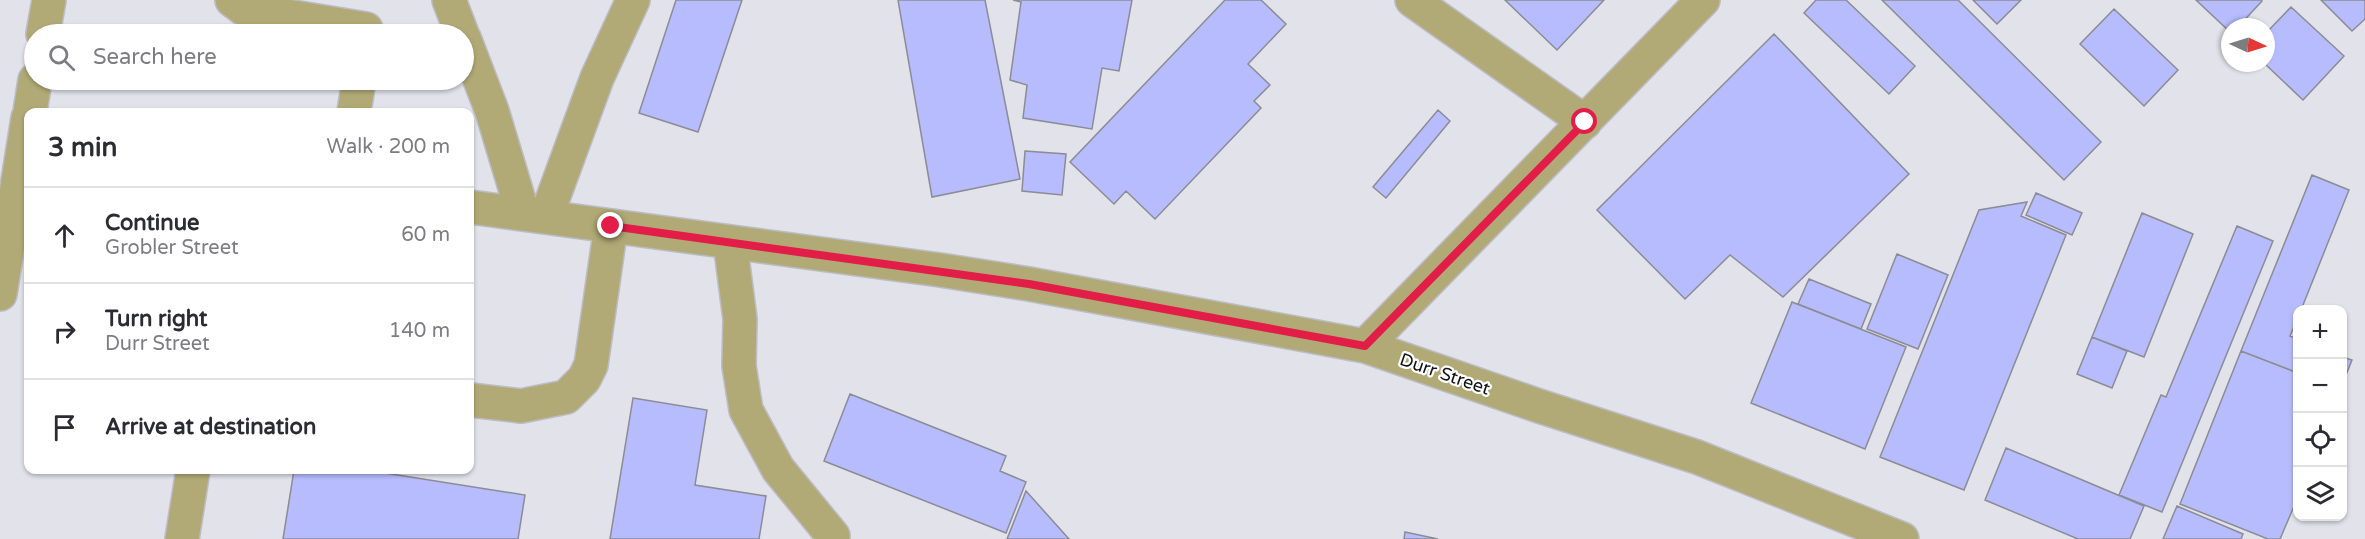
<!DOCTYPE html>
<meta charset="utf-8">
<style>
body{margin:0;font-family:"Varela Round",sans-serif;background:#f2f2f3;color:#2b2b33}
.controls{position:absolute;right:18px;bottom:18px;display:grid;overflow:hidden;border-radius:12px;box-shadow:0 2px 4px #0004}
.controls button{width:54px;height:54px;display:grid;place-items:center;padding:0;border:0;border-bottom:2px solid #e1e1e2;background:#fff;color:#2b2b33;font:30px sans-serif}
.compass{position:absolute;left:2221px;top:18px;width:54px;height:54px;border-radius:50%;background:#fff;box-shadow:0 2px 4px #0004;rotate:94deg}
.stop{position:absolute;width:18px;height:18px;margin:-14px;border:4px solid #e11d48;border-radius:50%;background:#fff}
.stop.end{background:#e11d48;border-color:#fff;box-shadow:0 2px 6px #0008}
.list{margin:0;padding:0;list-style:none}
h2{display:flex;justify-content:space-between;align-items:center;height:78px;margin:0;padding:0 24px;font-size:26px}
h2 small{font-size:20px;font-weight:400;color:#7c7c81}
.list li{display:grid;grid-template-columns:39px 1fr auto;gap:18px;align-items:center;box-sizing:border-box;height:96px;padding:0 24px;border-top:2px solid #e1e1e2}
.list b{display:block;font-size:22px;white-space:nowrap}
.list p{margin:0;font-size:20px;white-space:nowrap;color:#7c7c81}
.list em{font-size:20px;font-style:normal;color:#7c7c81}
.icon{flex:none;width:33px;height:33px;fill:none;stroke:currentColor;stroke-width:2;stroke-linecap:round;stroke-linejoin:round}
.map{position:relative;flex:none;width:2365px;height:539px;overflow:hidden}
.search{position:absolute;background:#fff;box-shadow:0 2px 4px #0004;left:24px;top:24px;width:450px;height:66px;display:flex;align-items:center;gap:15px;box-sizing:border-box;padding:0 21px;border-radius:33px;color:#7c7c81;font-size:22px}
.panel{position:absolute;background:#fff;box-shadow:0 2px 4px #0004;left:24px;top:108px;width:450px;height:366px;border-radius:12px}
.map>svg:first-child{display:block}
</style>
<div class="map">
<svg width="2365" height="539" viewBox="0 0 2365 539">
<rect width="100%" height="100%" fill="#e1e2ea"/>
<path fill="#b6bcfe" stroke="#8b8c94" stroke-width="1.5" d="M 676,0 L 742,0 L 698,132 L 639,113 Z
M 898,0 L 985,0 L 1020,179 L 932,197 Z
M 1013,0 L 1132,0 L 1119,71 L 1102,68 L 1092,129 L 1023,118 L 1027,85 L 1010,80 L 1021,2 Z
M 1225,0 L 1261,0 L 1286,24 L 1248,64 L 1270,85 L 1254,101 L 1261,108 L 1155,219 L 1126,191 L 1114,204 L 1070,162 Z
M 1505,0 L 1604,0 L 1557,50 Z
M 1816,0 L 1846,0 L 1915,66 L 1889,94 L 1804,13 Z
M 1882,0 L 1958,0 L 2101,142 L 2064,180 Z
M 1973,0 L 2021,0 L 1997,24 Z
M 2196,0 L 2261,0 L 2262,1 L 2238,27 L 2230,27 L 2230,32 Z
M 2321,0 L 2365,0 L 2365,19 L 2352,31 Z
M 2291,7 L 2344,56 L 2303,100 L 2264,63 L 2266,63 L 2266,33 Z
M 2114,9 L 2178,70 L 2144,106 L 2080,44 Z
M 1774,34 L 1909,174 L 1783,297 L 1730,255 L 1685,299 L 1597,210 Z
M 1438,110 L 1450,121 L 1386,198 L 1373,187 Z
M 1025,151 L 1066,154 L 1062,195 L 1022,191 Z
M 2312,175 L 2349,190 L 2301,310 L 2298,310 L 2298,317 L 2290,336 L 2298,339 L 2298,373 L 2241,351 Z
M 2036,193 L 2082,213 L 2072,235 L 2026,215 Z
M 2027,202 L 2021,216 L 2066,235 L 1964,490 L 1880,457 L 1979,210 Z
M 2142,213 L 2193,234 L 2144,357 L 2092,337 Z
M 2237,226 L 2273,241 L 2162,512 L 2119,495 L 2161,395 L 2166,397 Z
M 1897,254 L 1948,275 L 1918,349 L 1867,329 Z
M 1809,279 L 1871,304 L 1861,329 L 1798,304 Z
M 1792,302 L 1906,347 L 1865,449 L 1751,403 Z
M 2092,337 L 2127,351 L 2112,388 L 2077,374 Z
M 2241,351 L 2298,373 L 2298,497 L 2280,539 L 2268,539 L 2180,504 Z
M 2342,357 L 2352,360 L 2342,385 Z
M 850,394 L 1006,456 L 1000,471 L 1026,482 L 1006,533 L 824,461 Z
M 633,398 L 707,410 L 695,485 L 766,496 L 759,539 L 610,539 Z
M 2006,448 L 2144,506 L 2130,539 L 2078,539 L 1985,500 Z
M 294,470 L 366,470 L 525,495 L 518,539 L 283,539 Z
M 1026,491 L 1069,539 L 1007,539 Z
M 2177,506 L 2243,534 L 2241,539 L 2163,539 Z
M 1405,532 L 1438,539 L 1404,539 Z"/>
<g fill="none" stroke-linecap="round" stroke-linejoin="round">
<g stroke="#bcbdc4" stroke-width="36">
<path id="minor" d="M 232,0 L 244,9 L 366,29
M 449,0 L 462,34
M 1412,0 L 1585,122
M 43,34 L 49,0
M 464,38 L 492,111 L 523,214
M 30,112 L 35,80
M 354,112 L 359,80
M 470,207 L 940,270 L 1029,284 L 1365,346 L 1539,406 L 1697,457 L 1902,539
M 546,217 L 597,78 L 633,0
M 730,242 L 740,319 L 739,366 L 746,410 L 778,469 L 833,536
M 0,294 L 28,118
M 1365,346 L 1703,0
M 470,400 L 521,406 L 566,397 L 584,379 L 591,365 L 611,226
M 182,539 L 193,470"/>
</g>
<use href="#minor" stroke="#b1aa77" stroke-width="33"/>
</g>
<g fill="none" stroke-linecap="round" stroke-linejoin="round">
<path stroke="#e11d48" stroke-width="8" d="M 611,226 L 1029,284 L 1365,346 L 1585,122"/>
</g>
<g text-anchor="middle" dominant-baseline="central" stroke-width="4.5" stroke-linejoin="round" paint-order="stroke">
<g font-size="18" fill="#121316" stroke="#fff">
<text transform="translate(1445 374) rotate(19)">Durr Street</text>
</g>
</g>
</svg>
<div class="controls">
<button>+</button>
<button>−</button>
<button><svg class="icon" aria-label="locate" viewBox="0 0 24 24"><circle cx="12" cy="12" r="6"/><path d="M12 2v4M12 18v4M2 12h4M18 12h4"/></svg></button>
<button><svg class="icon" aria-label="layers" viewBox="0 0 24 24"><path d="M12 4l9 5-9 5-9-5zM3 14l9 5 9-5"/></svg></button>
</div>
<svg class="compass" viewBox="-18 -18 36 36"><path d="M0-13l5 13h-10z" fill="#e53935"/><path d="M0 13l5-13h-10z" fill="#7c7c81"/></svg>
<div class="stop" style="left:1585px;top:122px"></div>
<div class="stop end" style="left:611px;top:226px"></div>
<div class="search"><svg class="icon" aria-label="search" viewBox="0 0 24 24"><circle cx="10" cy="10" r="6"/><path d="M15 15l6 6"/></svg>Search here</div>
<section class="panel">
<h2>3 min<small>Walk · 200 m</small></h2>
<ul class="list">
<li><svg class="icon" aria-label="ahead" viewBox="0 0 24 24"><path d="M12 20V5M6 11l6-6 6 6"/></svg><div><b>Continue</b><p>Grobler Street</p></div><em>60 m</em></li>
<li><svg class="icon" aria-label="right" viewBox="0 0 24 24"><path d="M7 20v-9h11M14 6l5 5-5 5"/></svg><div><b>Turn right</b><p>Durr Street</p></div><em>140 m</em></li>
<li><svg class="icon" aria-label="arrive" viewBox="0 0 24 24"><path d="M6 21V4h12l-3 4 3 4H6"/></svg><div><b>Arrive at destination</b></div></li>
</ul>
</section>
</div>
